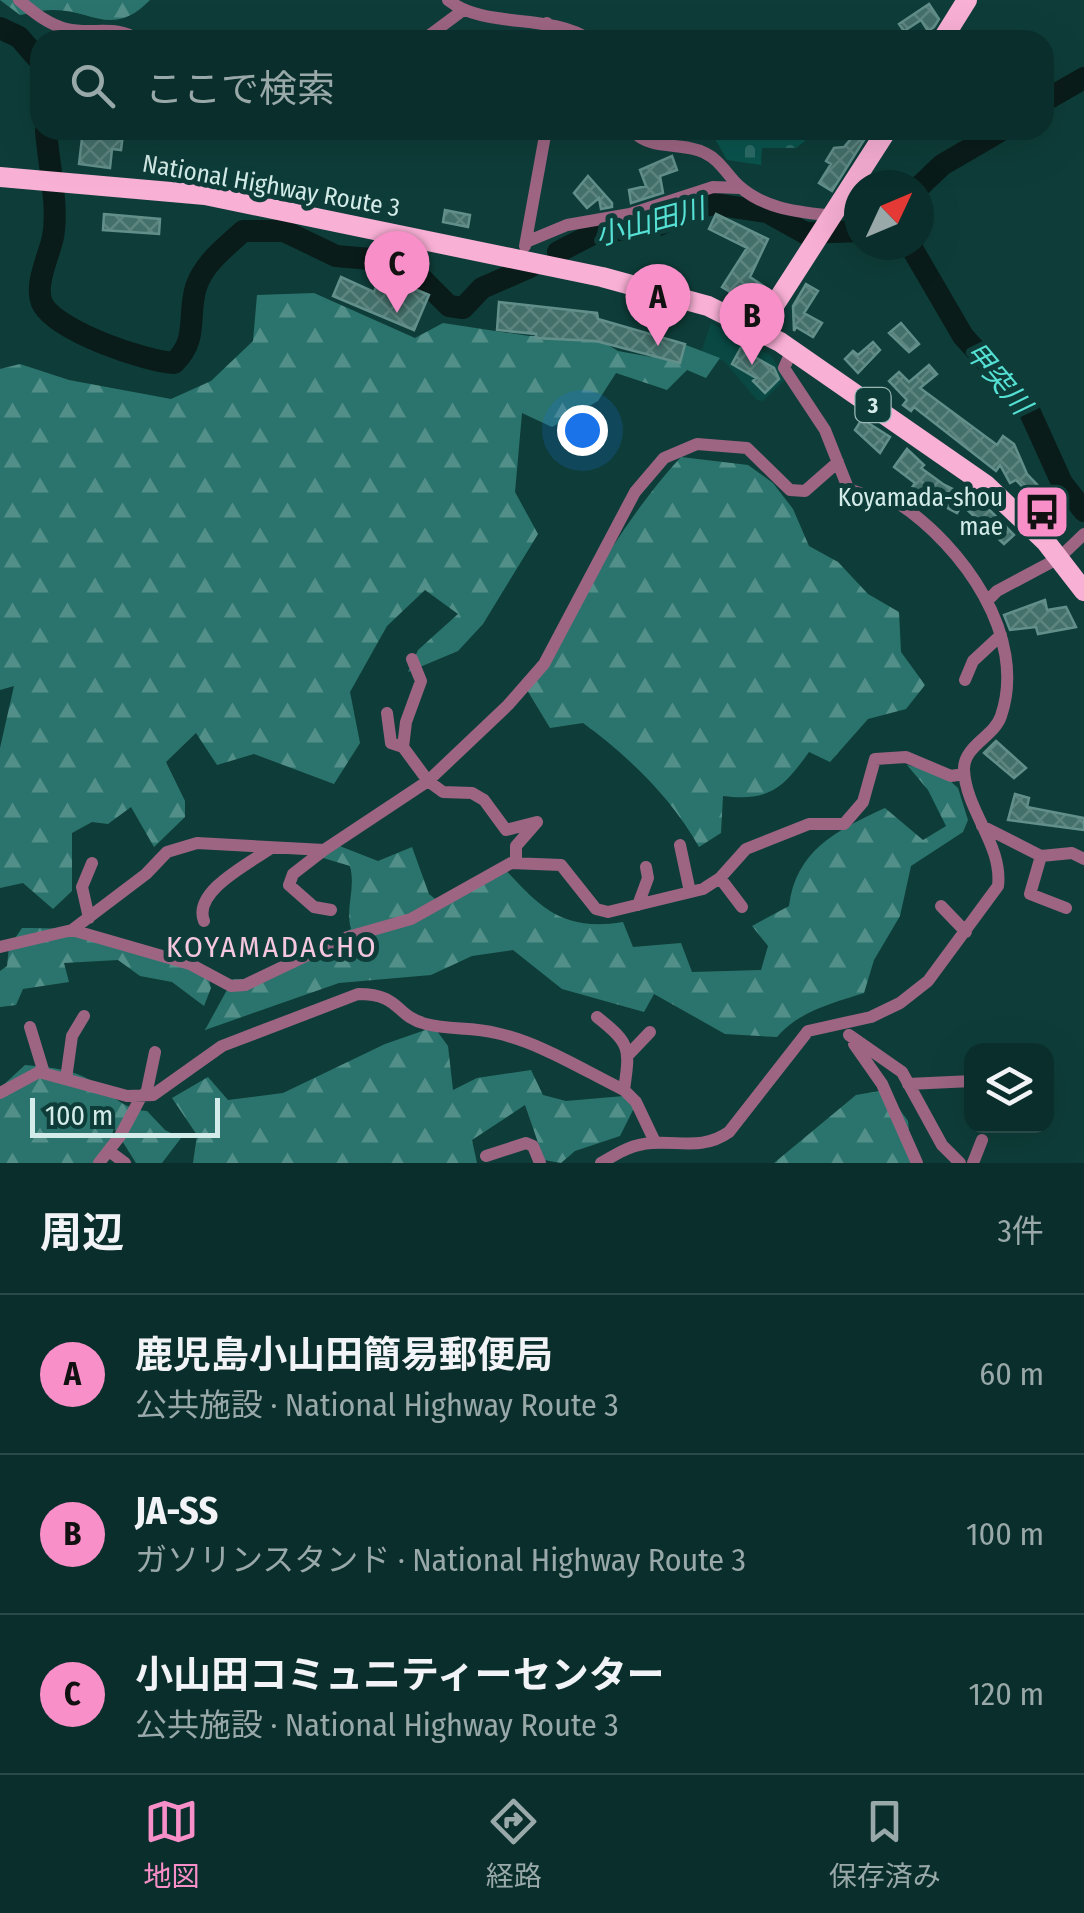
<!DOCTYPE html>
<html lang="ja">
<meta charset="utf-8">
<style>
body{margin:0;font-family:"Fira Sans Condensed","Noto Sans JP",sans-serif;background:#183a37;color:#f1f3f6}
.controls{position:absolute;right:30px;bottom:30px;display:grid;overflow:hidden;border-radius:20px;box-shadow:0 10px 40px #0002}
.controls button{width:90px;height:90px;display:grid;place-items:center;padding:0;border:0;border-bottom:2px solid #2a4a47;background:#0a2e2b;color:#f1f3f6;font:50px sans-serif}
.compass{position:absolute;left:844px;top:170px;width:90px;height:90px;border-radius:50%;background:#0a2e2b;box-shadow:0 10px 40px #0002;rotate:46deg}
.scale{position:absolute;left:30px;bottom:25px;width:190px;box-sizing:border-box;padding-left:10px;border:5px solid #d4ece9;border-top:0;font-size:28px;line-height:35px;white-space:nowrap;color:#d4ece9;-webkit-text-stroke:8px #0e3d39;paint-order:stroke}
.you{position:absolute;left:582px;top:430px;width:35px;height:35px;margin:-25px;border:8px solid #fff;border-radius:50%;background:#1a73e8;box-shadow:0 0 0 15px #1a73e833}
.badge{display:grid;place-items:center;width:65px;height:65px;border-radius:50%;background:#f98fc8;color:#111;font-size:32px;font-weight:700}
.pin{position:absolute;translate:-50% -82px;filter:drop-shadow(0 2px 5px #0008)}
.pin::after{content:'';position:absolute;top:52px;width:35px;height:30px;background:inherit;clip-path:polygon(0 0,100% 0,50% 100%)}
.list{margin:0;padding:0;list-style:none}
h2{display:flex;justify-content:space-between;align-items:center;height:130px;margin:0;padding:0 40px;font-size:42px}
h2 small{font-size:32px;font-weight:400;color:#99a8a9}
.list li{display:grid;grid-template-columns:65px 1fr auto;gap:30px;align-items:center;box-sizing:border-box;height:160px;padding:0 40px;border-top:2px solid #2a4a47}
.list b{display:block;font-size:38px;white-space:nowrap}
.list p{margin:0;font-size:32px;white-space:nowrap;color:#99a8a9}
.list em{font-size:32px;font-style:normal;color:#99a8a9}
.icon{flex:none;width:55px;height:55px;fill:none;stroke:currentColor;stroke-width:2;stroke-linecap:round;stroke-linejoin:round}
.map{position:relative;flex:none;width:1084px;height:1163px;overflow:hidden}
.search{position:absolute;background:#0a2e2b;box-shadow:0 10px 40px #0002;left:30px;right:30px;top:30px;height:110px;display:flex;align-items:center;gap:25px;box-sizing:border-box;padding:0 35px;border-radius:30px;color:#99a8a9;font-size:38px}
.sheet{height:610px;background:#0a2e2b}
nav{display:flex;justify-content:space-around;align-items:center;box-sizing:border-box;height:140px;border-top:2px solid #2a4a47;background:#0a2e2b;font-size:28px;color:#99a8a9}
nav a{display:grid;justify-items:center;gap:5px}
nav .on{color:#f98fc8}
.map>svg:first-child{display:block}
</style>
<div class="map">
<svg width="1084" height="1163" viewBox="0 0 1084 1163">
<defs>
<pattern id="forest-firs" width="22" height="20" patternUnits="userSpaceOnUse" patternTransform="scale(2.5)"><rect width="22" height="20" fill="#2b746d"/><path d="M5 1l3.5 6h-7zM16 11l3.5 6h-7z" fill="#538f89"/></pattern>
<pattern id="cemetery-stones" width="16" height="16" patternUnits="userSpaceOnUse" patternTransform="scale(2.5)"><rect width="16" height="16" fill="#0a544e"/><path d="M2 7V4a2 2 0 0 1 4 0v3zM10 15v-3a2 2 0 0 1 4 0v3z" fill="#2d6d68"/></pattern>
<pattern id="building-cross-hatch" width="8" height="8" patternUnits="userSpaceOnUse" patternTransform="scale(2.5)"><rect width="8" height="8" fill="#44706b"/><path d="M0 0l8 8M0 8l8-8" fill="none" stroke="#5e8580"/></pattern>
</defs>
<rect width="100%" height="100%" fill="#0e3d39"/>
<path fill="#094843" d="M 711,323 L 771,356 L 786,379 L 763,401 L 757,400 L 724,361 L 701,353 Z"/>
<path fill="url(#forest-firs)" d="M 0,0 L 150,0 C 112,39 92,9 52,10 C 42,10 31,13 20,15 Z
M 314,293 L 415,338 L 443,323 L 529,336 L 590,334 L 618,351 L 651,357 L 686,345 L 720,358 L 706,378 L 687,370 L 667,390 L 616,373 L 598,401 L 552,427 L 522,413 L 515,492 L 538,534 L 483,624 L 458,651 L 408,672 L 418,650 L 458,614 L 425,590 L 387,626 L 350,692 L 360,743 L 334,784 L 254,754 L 217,765 L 196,733 L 166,762 L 185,801 L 185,817 L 154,847 L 131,807 L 108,824 L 92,822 L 72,833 L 72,891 L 53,909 L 23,883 L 0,888 L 0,748 L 14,686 L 0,690 L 0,369 L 20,364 L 69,380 L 171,399 L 211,381 L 253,341 L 257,295 Z
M 681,457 L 748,465 L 773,483 L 793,509 L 809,546 L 838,562 L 868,594 L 899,612 L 901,652 L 925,685 L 906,709 L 868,719 L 830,762 L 809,752 C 784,787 770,802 723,796 L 721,833 L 699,847 C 671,797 628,756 583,723 L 550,728 L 524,685 C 578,609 617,526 681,457 Z
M 907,765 L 941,773 L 958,788 L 968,820 L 963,832 L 911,866 L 900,916 L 874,960 L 864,993 C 833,1003 799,1011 777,1037 L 725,1034 L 654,994 L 644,1012 L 562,989 L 513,950 L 472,956 L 431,975 L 339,983 L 205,1030 L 233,979 L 257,979 L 351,929 C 345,906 356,890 350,866 L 313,855 L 337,845 L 378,861 L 412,847 L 429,894 L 440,903 L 502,866 C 540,908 563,932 623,922 L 633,947 L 681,943 L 692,972 L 761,970 L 768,946 L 752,926 L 789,906 C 796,850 837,830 885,808 L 923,840 L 946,826 L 928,790 Z
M 22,928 C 98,927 137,940 206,970 L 211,988 L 204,1006 L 172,982 L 140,976 L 118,960 L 64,963 L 69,982 L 23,989 L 16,1005 L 0,1007 L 0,971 L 7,966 L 9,947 Z
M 434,1027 L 448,1046 L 453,1090 L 477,1078 L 531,1070 L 543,1095 L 566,1101 L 624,1096 L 634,1108 L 620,1136 L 575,1151 L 561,1163 L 544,1160 L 525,1105 L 472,1140 L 477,1163 L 193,1163 L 197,1135 L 172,1098 L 208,1077 L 228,1100 L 283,1093 L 385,1044 Z
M 25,1065 C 45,1067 63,1068 82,1076 C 107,1088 119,1109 147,1111 L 165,1130 L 181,1138 L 162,1163 L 136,1163 L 114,1128 L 103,1163 L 0,1163 L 0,1088 Z
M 885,1090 L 908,1121 L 911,1150 L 919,1163 L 774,1163 L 856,1095 Z"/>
<path fill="url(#cemetery-stones)" d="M 710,130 L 799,130 L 805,141 L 796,148 L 762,148 L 761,165 L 727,160 Z"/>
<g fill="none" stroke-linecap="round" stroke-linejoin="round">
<path stroke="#0a1c1a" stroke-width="22" d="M 0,28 L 19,37 L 40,61
M 1044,101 L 1084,78
M 46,130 C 48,163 59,205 53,237 C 49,256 33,287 43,305 C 59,332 144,361 174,363 C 199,339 187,317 196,287 C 204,263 225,248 243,231 L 284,231 L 336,256 L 405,262 L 449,306 L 463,308 L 482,288 L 530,267
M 919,187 L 942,165 L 1002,130
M 910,245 L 963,336 L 1028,408 L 1062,483 L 1084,511
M 558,252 L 595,233 L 659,225 L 687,210 L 714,204 L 767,212 L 805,233 L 859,231"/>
</g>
<path fill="url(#building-cross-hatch)" stroke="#628f8a" stroke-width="2.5" d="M 929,4 L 939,19 L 934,27 L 928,31 L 921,20 L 904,31 L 899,24 Z
M 83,130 L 123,134 L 121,150 L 112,149 L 110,168 L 79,164 Z
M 856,133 L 864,140 L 832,191 L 819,183 L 831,164 L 826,161 L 834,148 L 844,147 Z
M 672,156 L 677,170 L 660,176 L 663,193 L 631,203 L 629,190 L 646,186 L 640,170 Z
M 588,176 L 612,203 L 612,207 L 601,209 L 599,198 L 587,208 L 574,193 Z
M 445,210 L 470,215 L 468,227 L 443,222 Z
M 104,214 L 160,219 L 159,234 L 103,230 Z
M 716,214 L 768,239 L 750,277 L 765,287 L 760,295 L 742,288 L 737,296 L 722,287 L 747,248 L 709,229 Z
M 381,275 L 429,295 L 414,330 L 333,296 L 341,277 L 374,292 Z
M 806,284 L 818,291 L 804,313 L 822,323 L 813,337 L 796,327 L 794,331 L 793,306 Z
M 499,302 L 597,313 L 598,319 L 685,344 L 680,363 L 596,341 L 536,338 L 536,334 L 497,330 Z
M 901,323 L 919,344 L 909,352 L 889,333 Z
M 744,342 L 757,349 L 753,356 L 774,368 L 779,379 L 765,393 L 753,381 L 756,378 L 732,364 Z
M 873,342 L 880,350 L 858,373 L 845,359 L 853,351 L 858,355 Z
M 929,365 L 937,374 L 920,388 L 997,445 L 1003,436 L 1014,444 L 1027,474 L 1045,493 L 1036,501 L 1016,480 L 1010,483 L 1000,465 L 996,471 L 914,407 L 911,411 L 903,405 L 907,400 L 889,381 L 899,372 L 909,382 Z
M 862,419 L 890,437 L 880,453 L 855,430 Z
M 907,449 L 924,465 L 921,468 L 943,484 L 973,499 L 976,496 L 1014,535 L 1004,544 L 962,505 L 957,513 L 911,489 L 915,483 L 894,467 Z
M 1045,600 L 1047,610 L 1066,607 L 1076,627 L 1038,634 L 1036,627 L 1010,630 L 1004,615 Z
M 996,741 L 1026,768 L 1014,778 L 984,753 Z
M 1015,794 L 1029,798 L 1027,807 L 1084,818 L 1084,830 L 1008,820 Z"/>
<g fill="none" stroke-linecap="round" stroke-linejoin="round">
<path stroke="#9d6582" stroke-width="6" d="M 387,269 L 392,239"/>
<path stroke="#9d6582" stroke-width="12" d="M 19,0 C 33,12 49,25 67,29 C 91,35 118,24 138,40
M 448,0 C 486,30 549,12 590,40
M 547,23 L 548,40
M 356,40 L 380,40
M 423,40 L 462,11
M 632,130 C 651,152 682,141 705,153 C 720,160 727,175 739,186 C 766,210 800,212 834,216
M 526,242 L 567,225 L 630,214 L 713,187 L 740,188
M 525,246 L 546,130
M 987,601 L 997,591 L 1059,558 L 1084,534
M 412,659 L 421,681 L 406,722 L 403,747 L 428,781 L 443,792 L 472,793 L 484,800 L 506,830 L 537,822 L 516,846 L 516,862
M 965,680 L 973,661 L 1001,635
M 387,713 L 391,743 L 403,747
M 982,826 L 1041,856 L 1072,853 L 1084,859
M 680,845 L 690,892
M 324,850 L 293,874 L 289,885 L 314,907 L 331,910
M 1041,856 L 1030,894 L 1066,908
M 720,878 L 742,907
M 638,905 L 648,878 L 646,867
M 941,906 L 966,932
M 89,918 L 82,887 L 92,863
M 204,921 C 192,891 252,862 271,848
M 72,930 L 190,964 L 231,986 L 245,985 L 341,939 L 411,919 L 511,863 L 561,865 L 596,909 L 608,912 L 703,889 L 720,878 L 746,849 L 809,824 L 844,824 L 863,802 L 875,759 L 906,757 L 951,776 L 964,774
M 0,947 L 72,930 L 146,874 L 167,852 L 197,843 L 324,850 L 428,781 L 508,705 L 544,664 L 635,492 L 664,458 L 697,444 L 747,448 L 790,490 L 805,491 L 838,462
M 597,1017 C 631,1044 630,1048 624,1090
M 30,1027 L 44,1073
M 849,1035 L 902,1072 L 942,1145 L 960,1163
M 854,1044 L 882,1084 L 917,1163
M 629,1054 L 650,1032
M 66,1079 L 72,1036 L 84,1016
M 908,1084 L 972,1081
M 0,1093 L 39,1072 L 127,1096 L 153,1095 L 222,1046 L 358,994 C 402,994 394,1016 426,1024 C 448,1030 473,1027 496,1033 C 541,1043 583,1070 624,1090 L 636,1102 L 655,1142
M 146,1095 L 155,1052
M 109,1151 L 125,1163
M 486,1156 L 526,1143 L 533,1146 L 540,1163
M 99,1163 L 120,1136 L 142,1095
M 601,1163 C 618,1153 632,1144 652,1143 C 681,1141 703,1150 729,1132 L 808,1031 L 871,1017 L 900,1003 L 928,981 L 998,886 C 1003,845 966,811 964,770 C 963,746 994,737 1001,716 C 1028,637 963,546 898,503 C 883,493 863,498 848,488 L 825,430 L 784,368 L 792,350
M 973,1163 L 982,1140"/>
<path stroke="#f9b0d5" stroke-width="20" d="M 942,40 L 967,0
M 0,177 L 205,195 L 602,277 L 708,306 L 780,342 L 986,485 L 1046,542 L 1084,591
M 759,329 L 887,130"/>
</g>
<defs>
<g id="bus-square" transform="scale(2.875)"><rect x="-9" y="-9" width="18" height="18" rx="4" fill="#f98fc8" stroke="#0e3d39"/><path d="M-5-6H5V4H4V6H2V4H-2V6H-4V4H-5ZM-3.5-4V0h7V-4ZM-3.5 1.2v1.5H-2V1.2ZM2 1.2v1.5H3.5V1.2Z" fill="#111"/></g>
</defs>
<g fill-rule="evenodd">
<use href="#bus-square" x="1042" y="512"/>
</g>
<g text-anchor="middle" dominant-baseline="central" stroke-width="10" stroke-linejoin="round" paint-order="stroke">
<rect fill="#0e3d39" stroke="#99b8b4" stroke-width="2.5" x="855.5" y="388" width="35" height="34" rx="8"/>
<g font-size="22" font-weight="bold" fill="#d4ece9">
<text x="873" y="405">3</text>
</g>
<g font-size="25" fill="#d4ece9" stroke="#0e3d39">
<text transform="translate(271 186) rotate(10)">National Highway Route 3</text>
</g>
<g font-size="25" fill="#d4ece9" stroke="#0e3d39" text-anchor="end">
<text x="1003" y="498">Koyamada-shou<tspan x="1003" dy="29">mae</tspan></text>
</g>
<g font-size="28" font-style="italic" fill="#56e1d5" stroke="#0e3d39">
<text transform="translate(650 222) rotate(-15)">小山田川</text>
<text transform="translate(998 378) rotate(50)">甲突川</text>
</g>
<g font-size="30" letter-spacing="2.5" fill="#f6c8df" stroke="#0e3d39">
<text x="272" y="947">KOYAMADACHO</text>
</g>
</g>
</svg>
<div class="controls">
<button><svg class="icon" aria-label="layers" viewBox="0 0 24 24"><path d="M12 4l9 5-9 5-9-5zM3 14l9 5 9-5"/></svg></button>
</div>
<svg class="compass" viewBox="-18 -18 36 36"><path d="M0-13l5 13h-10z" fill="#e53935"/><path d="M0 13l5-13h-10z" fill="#99a8a9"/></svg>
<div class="scale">100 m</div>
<div class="you"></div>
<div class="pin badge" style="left:658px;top:346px">A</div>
<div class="pin badge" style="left:752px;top:365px">B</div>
<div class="pin badge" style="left:397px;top:313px">C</div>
<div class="search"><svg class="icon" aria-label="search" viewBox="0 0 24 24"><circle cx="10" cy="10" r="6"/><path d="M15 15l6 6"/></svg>ここで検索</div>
</div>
<section class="sheet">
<h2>周辺<small>3件</small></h2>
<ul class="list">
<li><span class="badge">A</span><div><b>鹿児島小山田簡易郵便局</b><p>公共施設 · National Highway Route 3</p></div><em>60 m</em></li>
<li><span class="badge">B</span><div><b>JA-SS</b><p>ガソリンスタンド · National Highway Route 3</p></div><em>100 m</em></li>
<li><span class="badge">C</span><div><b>小山田コミュニティーセンター</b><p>公共施設 · National Highway Route 3</p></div><em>120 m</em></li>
</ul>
</section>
<nav>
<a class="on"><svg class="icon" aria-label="map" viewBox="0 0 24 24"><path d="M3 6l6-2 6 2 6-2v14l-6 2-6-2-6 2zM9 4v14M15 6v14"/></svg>地図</a>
<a><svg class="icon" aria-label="directions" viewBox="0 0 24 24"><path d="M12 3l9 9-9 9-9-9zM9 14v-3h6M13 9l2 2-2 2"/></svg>経路</a>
<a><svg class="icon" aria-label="saved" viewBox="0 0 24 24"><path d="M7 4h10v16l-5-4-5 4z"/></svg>保存済み</a>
</nav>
